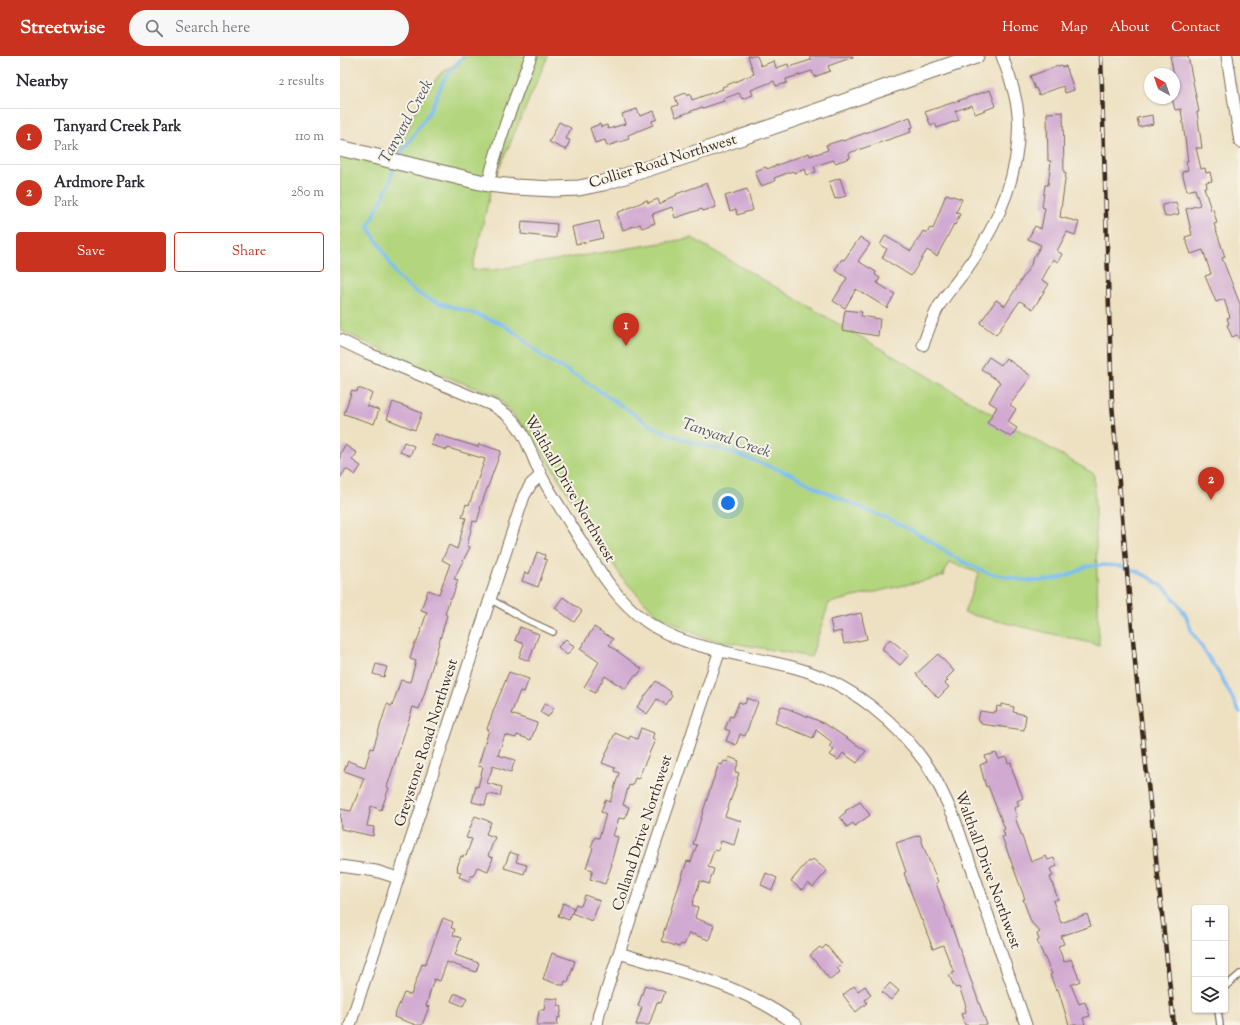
<!DOCTYPE html>
<meta charset="utf-8">
<style>
body{margin:0;font-family:"Sorts Mill Goudy",serif;background:#f7f7f7;color:#2b2b33}
.controls{position:absolute;right:12px;bottom:12px;display:grid;overflow:hidden;border-radius:4px;box-shadow:0 1px 3px #0004}
.controls button{width:36px;height:36px;display:grid;place-items:center;padding:0;border:0;border-bottom:1px solid #e1e1e2;background:#fff;color:#2b2b33;font:20px sans-serif}
.compass{position:absolute;left:804px;top:12px;width:36px;height:36px;border-radius:50%;background:#fff;box-shadow:0 1px 3px #0004;rotate:320deg}
.you{position:absolute;left:388px;top:447px;width:14px;height:14px;margin:-10px;border:3px solid #fff;border-radius:50%;background:#1a73e8;box-shadow:0 0 0 6px #1a73e833}
.badge{display:grid;place-items:center;width:26px;height:26px;border-radius:50%;background:#c8321e;color:#fff;font-size:13px;font-weight:700}
.pin{position:absolute;translate:-50% -33px;filter:drop-shadow(0 1px 2px #0008)}
.pin::after{content:'';position:absolute;top:21px;width:14px;height:12px;background:inherit;clip-path:polygon(0 0,100% 0,50% 100%)}
.list{margin:0;padding:0;list-style:none}
h2{display:flex;justify-content:space-between;align-items:center;height:52px;margin:0;padding:0 16px;font-size:17px}
h2 small{font-size:13px;font-weight:400;color:#7c7c81}
.list li{display:grid;grid-template-columns:26px 1fr auto;gap:12px;align-items:center;box-sizing:border-box;height:56px;padding:0 16px;border-top:1px solid #e1e1e2}
.list b{display:block;font-size:15px;white-space:nowrap}
.list p{margin:0;font-size:13px;white-space:nowrap;color:#7c7c81}
.list em{font-size:13px;font-style:normal;color:#7c7c81}
.actions{display:flex;gap:8px;padding:12px 16px}
.actions a{flex:1;padding:9px 0;border:1px solid #c8321e;border-radius:4px;text-align:center;font-size:14px;color:#c8321e}
.actions .main{background:#c8321e;color:#fff}
.icon{flex:none;width:22px;height:22px;fill:none;stroke:currentColor;stroke-width:2;stroke-linecap:round;stroke-linejoin:round}
.map{position:relative;flex:none;width:900px;height:969px;overflow:hidden}
header{display:flex;align-items:center;gap:24px;box-sizing:border-box;height:56px;padding:0 20px;background:#c8321e;color:#fff}
header strong{font-size:19px}
nav{display:flex;gap:22px;margin-inline-start:auto;font-size:14px}
.search{width:280px;height:36px;background:#f7f7f7;display:flex;align-items:center;gap:10px;box-sizing:border-box;padding:0 14px;border-radius:22px;color:#7c7c81;font-size:15px}
main{display:flex}
aside{flex:1;background:#fff}
.map>svg:first-child{display:block}
</style>
<header>
<strong>Streetwise</strong>
<div class="search"><svg class="icon" aria-label="search" viewBox="0 0 24 24"><circle cx="10" cy="10" r="6"/><path d="M15 15l6 6"/></svg>Search here</div>
<nav><a>Home</a><a>Map</a><a>About</a><a>Contact</a></nav>
</header>
<main>
<aside>
<h2>Nearby<small>2 results</small></h2>
<ul class="list">
<li><span class="badge">1</span><div><b>Tanyard Creek Park</b><p>Park</p></div><em>110 m</em></li>
<li><span class="badge">2</span><div><b>Ardmore Park</b><p>Park</p></div><em>280 m</em></li>
</ul>
<div class="actions"><a class="main">Save</a><a>Share</a></div>
</aside>
<div class="map">
<svg width="900" height="969" viewBox="0 0 900 969">
<rect width="100%" height="100%" fill="#f7f3e8"/>
<filter id="ink" filterUnits="userSpaceOnUse"><feTurbulence type="fractalNoise" baseFrequency=".025" numOctaves="2"/><feDisplacementMap in="SourceGraphic" scale="8" xChannelSelector="R" yChannelSelector="G"/><feConvolveMatrix kernelMatrix="1 2 1 2 8 2 1 2 1" color-interpolation-filters="sRGB"/></filter>
<filter id="wash" filterUnits="userSpaceOnUse"><feTurbulence type="fractalNoise" baseFrequency=".012" numOctaves="4" result="noise"/><feDisplacementMap in="SourceGraphic" scale="16" xChannelSelector="R" yChannelSelector="G"/><feGaussianBlur stdDeviation="0.9" result="paint"/><feColorMatrix in="noise" values="0 0 0 0 0 0 0 0 0 0 0 0 0 0 0 0 0 1.4 0 .05"/><feComposite in="paint" operator="in"/></filter>
<g filter="url(#wash)">
<rect width="100%" height="100%" fill="#eee1c2"/>
<path fill="#b2d57e" stroke="#76804e" d="M 127,0 L 208,0 L 152,129 L 132,214 L 154,214 L 352,182 L 754,418 L 759,589 L 624,557 L 639,517 L 609,506 L 603,520 L 489,547 L 471,601 L 361,581 L 316,558 L 283,523 L 245,465 L 201,394 L 158,340 L 69,307 L 0,274 L 0,96 L 54,107 L 77,51 L 99,19 Z"/>
<g fill="none" stroke-linecap="round" stroke-linejoin="round">
<path stroke="#7ebef3" stroke-width="3.5" d="M 58,102 L 90,55 L 104,24 L 123,0
M 54,109 L 49,129 L 28,171 L 42,193 L 57,220 L 70,232 L 84,241 L 100,247 L 133,257 L 164,269 L 178,279 L 203,301 L 245,325 L 307,367 L 322,375 L 354,387 L 387,395 L 451,418 L 481,434 L 559,468 L 589,484 L 617,503 L 648,517 L 682,524 L 699,525 L 715,523 L 732,518 L 747,510 L 764,509 L 781,510 L 797,515 L 812,523 L 826,533 L 837,546 L 846,560 L 852,576 L 880,619 L 900,657"/>
</g>
<g id="blocks">
<path fill="#d1aad1" d="M 408,0 L 417,0 L 421,10 L 434,5 L 436,12 L 448,8 L 449,11 L 471,4 L 469,0 L 513,0 L 513,1 L 488,10 L 490,15 L 474,21 L 472,15 L 446,23 L 447,27 L 436,30 L 434,25 L 411,34 L 413,39 L 402,43 L 399,37 L 383,43 L 384,45 L 363,52 L 362,51 L 336,61 L 332,51 L 338,49 L 335,41 L 346,37 L 347,40 L 350,38 L 352,44 L 383,33 L 382,31 L 414,18 Z
M 830,0 L 848,0 L 859,56 L 857,56 L 862,92 L 856,92 L 861,113 L 865,112 L 866,117 L 870,116 L 872,125 L 866,126 L 867,131 L 864,131 L 871,154 L 873,153 L 877,167 L 874,168 L 885,201 L 882,202 L 900,248 L 900,284 L 897,279 L 892,281 L 887,269 L 889,268 L 887,262 L 890,261 L 884,243 L 876,246 L 865,220 L 871,218 L 863,194 L 851,198 L 845,181 L 852,179 L 846,153 L 860,149 L 855,133 L 847,135 L 842,116 L 848,114 L 846,105 L 848,105 L 841,53 L 835,54 L 832,42 L 834,42 L 834,38 L 838,37 Z
M 721,9 L 722,11 L 726,10 L 734,34 L 725,37 L 723,30 L 699,39 L 696,32 L 695,33 L 690,20 Z
M 650,34 L 656,50 L 635,58 L 632,49 L 615,55 L 619,64 L 597,72 L 595,67 L 591,70 L 585,56 Z
M 297,53 L 300,60 L 314,55 L 317,63 L 312,65 L 313,69 L 288,79 L 289,83 L 267,90 L 265,84 L 255,87 L 250,72 L 260,68 L 261,71 L 267,69 L 268,73 L 285,68 L 282,58 Z
M 723,56 L 724,117 L 726,117 L 720,161 L 739,166 L 735,179 L 727,176 L 717,195 L 722,198 L 718,206 L 713,203 L 702,224 L 709,228 L 693,253 L 680,245 L 656,279 L 640,267 L 656,244 L 665,250 L 692,207 L 691,207 L 701,189 L 688,183 L 695,170 L 701,173 L 705,152 L 702,151 L 705,129 L 708,129 L 711,105 L 708,105 L 707,57 Z
M 812,59 L 813,68 L 799,71 L 797,62 Z
M 570,61 L 573,71 L 570,72 L 571,76 L 509,97 L 510,102 L 495,107 L 494,104 L 474,110 L 476,116 L 467,119 L 465,113 L 454,117 L 453,115 L 434,122 L 435,125 L 421,130 L 415,115 L 426,111 L 427,113 L 469,97 L 470,100 L 488,94 L 486,89 L 502,84 L 503,85 Z
M 219,66 L 231,72 L 226,83 L 230,84 L 226,94 L 209,86 Z
M 500,122 L 506,140 L 495,143 L 489,126 Z
M 367,127 L 376,151 L 363,155 L 362,153 L 335,162 L 332,151 L 312,158 L 315,167 L 302,172 L 300,168 L 283,174 L 277,157 L 307,144 L 308,147 L 318,143 L 320,149 L 329,142 L 337,139 L 336,138 Z
M 407,133 L 413,154 L 397,159 L 396,153 L 390,155 L 385,140 Z
M 606,138 L 622,143 L 616,157 L 620,158 L 615,169 L 614,168 L 597,200 L 587,194 L 571,220 L 542,202 L 547,193 L 540,189 L 545,180 L 571,195 L 583,175 L 587,177 L 590,172 L 593,173 Z
M 836,146 L 839,158 L 825,161 L 822,149 Z
M 182,165 L 217,168 L 216,182 L 181,178 Z
M 259,165 L 263,182 L 236,188 L 232,171 Z
M 520,181 L 530,188 L 518,205 L 536,216 L 535,219 L 540,222 L 537,227 L 555,238 L 547,252 L 516,233 L 505,252 L 493,245 L 507,222 L 495,214 L 502,203 L 504,204 Z
M 505,254 L 522,256 L 521,260 L 540,263 L 538,280 L 502,274 Z
M 649,301 L 661,309 L 666,302 L 691,320 L 670,349 L 676,353 L 668,366 L 677,372 L 671,381 L 647,367 L 657,351 L 649,346 L 660,326 L 641,313 Z
M 18,332 L 32,337 L 27,350 L 39,354 L 34,368 L 4,358 L 12,334 L 17,336 Z
M 53,346 L 82,357 L 75,374 L 47,363 Z
M 95,378 L 138,391 L 139,388 L 161,395 L 140,452 L 141,452 L 137,466 L 133,465 L 127,490 L 130,491 L 114,523 L 118,524 L 112,542 L 110,542 L 105,558 L 107,559 L 84,639 L 79,653 L 73,651 L 47,731 L 49,732 L 41,754 L 31,750 L 27,770 L 34,771 L 33,780 L 1,773 L 0,753 L 11,755 L 24,722 L 4,715 L 8,705 L 25,711 L 31,692 L 33,693 L 47,648 L 52,650 L 61,624 L 70,626 L 76,605 L 70,603 L 75,586 L 77,586 L 87,556 L 81,554 L 88,534 L 99,538 L 110,508 L 102,504 L 109,489 L 117,493 L 126,462 L 122,461 L 126,448 L 129,449 L 145,403 L 108,392 L 107,394 L 91,389 Z
M 64,386 L 74,390 L 70,400 L 60,396 Z
M 5,389 L 17,397 L 12,404 L 21,410 L 15,419 L 6,413 L 0,422 L 0,398 Z
M 197,496 L 205,499 L 204,503 L 207,504 L 198,531 L 182,525 L 185,516 L 189,518 Z
M 223,541 L 242,555 L 234,566 L 215,552 Z
M 521,557 L 527,583 L 504,588 L 501,575 L 493,577 L 490,564 Z
M 180,571 L 199,578 L 189,605 L 179,601 L 184,588 L 175,584 Z
M 254,571 L 273,583 L 269,589 L 273,592 L 302,613 L 297,620 L 295,619 L 285,633 L 265,620 L 255,637 L 244,631 L 259,606 L 240,593 Z
M 226,583 L 234,591 L 227,599 L 218,591 Z
M 550,583 L 569,599 L 560,609 L 543,594 L 543,591 Z
M 598,598 L 614,615 L 606,623 L 608,624 L 605,627 L 609,631 L 598,642 L 576,618 Z
M 36,608 L 47,611 L 44,621 L 33,618 Z
M 169,616 L 189,623 L 184,636 L 180,635 L 171,658 L 197,667 L 191,684 L 177,679 L 176,682 L 165,679 L 158,699 L 175,704 L 171,716 L 153,710 L 147,727 L 162,731 L 160,740 L 148,738 L 145,749 L 132,746 L 136,730 L 138,731 L 143,711 L 138,710 L 149,674 L 147,673 L 154,653 Z
M 316,625 L 331,636 L 330,638 L 332,640 L 326,649 L 317,643 L 307,658 L 297,651 Z
M 407,642 L 418,646 L 405,680 L 400,678 L 396,689 L 386,685 L 390,675 L 385,673 L 390,660 L 393,661 L 399,646 L 405,648 Z
M 205,647 L 214,652 L 208,661 L 200,656 Z
M 661,648 L 674,651 L 673,656 L 686,659 L 684,674 L 641,668 L 641,665 L 638,665 L 640,655 L 653,657 L 654,655 L 656,656 L 657,650 L 661,651 Z
M 441,650 L 484,667 L 526,695 L 517,707 L 503,697 L 498,704 L 490,699 L 494,694 L 489,691 L 492,686 L 476,674 L 473,682 L 435,667 Z
M 301,672 L 314,677 L 312,683 L 315,684 L 298,723 L 295,722 L 292,730 L 289,729 L 283,749 L 289,751 L 285,763 L 279,762 L 273,780 L 278,781 L 271,807 L 272,808 L 265,828 L 250,823 L 253,814 L 246,812 L 253,792 L 251,791 L 255,781 L 259,782 L 266,758 L 261,756 L 265,744 L 270,746 L 279,717 L 274,715 L 275,712 L 262,707 L 275,677 L 289,683 L 290,680 L 297,683 Z
M 656,697 L 659,703 L 666,701 L 668,707 L 671,706 L 673,716 L 683,742 L 677,745 L 679,750 L 674,752 L 677,761 L 675,761 L 691,806 L 706,800 L 708,804 L 714,802 L 717,810 L 710,813 L 713,820 L 710,821 L 718,843 L 713,845 L 721,867 L 747,858 L 751,870 L 721,880 L 724,888 L 718,890 L 724,906 L 731,903 L 740,925 L 731,929 L 739,948 L 745,946 L 750,960 L 743,962 L 745,969 L 729,969 L 718,933 L 716,934 L 710,919 L 712,918 L 697,885 L 699,884 L 697,878 L 700,876 L 691,866 L 683,843 L 685,843 L 662,781 L 665,780 L 663,774 L 665,773 L 648,730 L 646,731 L 640,709 L 647,706 L 645,700 Z
M 389,701 L 399,705 L 395,716 L 399,717 L 397,723 L 398,723 L 385,760 L 401,765 L 394,789 L 381,785 L 378,795 L 374,794 L 368,811 L 374,813 L 369,828 L 360,825 L 352,849 L 358,851 L 355,862 L 374,869 L 369,884 L 349,877 L 344,889 L 341,888 L 339,891 L 321,885 L 324,878 L 323,878 L 347,805 L 351,806 L 357,789 L 353,788 L 372,727 L 379,708 L 382,709 L 384,705 L 387,706 Z
M 520,746 L 530,759 L 515,770 L 513,767 L 507,771 L 500,761 L 506,756 L 505,755 Z
M 135,760 L 151,766 L 146,778 L 155,781 L 148,800 L 153,802 L 148,815 L 137,811 L 133,820 L 131,820 L 129,825 L 119,821 L 121,816 L 117,815 L 118,812 L 117,812 L 121,800 L 123,801 L 123,799 L 126,800 L 132,783 L 126,782 Z
M 580,779 L 584,792 L 598,826 L 596,827 L 647,969 L 625,969 L 621,958 L 626,956 L 625,951 L 626,950 L 619,931 L 616,932 L 614,930 L 609,919 L 614,917 L 603,889 L 593,893 L 582,864 L 581,864 L 564,817 L 566,816 L 556,787 Z
M 170,796 L 178,799 L 176,806 L 187,809 L 184,818 L 164,812 Z
M 473,803 L 487,815 L 473,831 L 468,827 L 462,834 L 451,825 L 468,805 L 470,806 Z
M 426,817 L 437,822 L 432,834 L 421,829 Z
M 245,839 L 260,845 L 252,865 L 232,857 L 236,848 L 241,850 Z
M 223,847 L 234,852 L 229,864 L 218,860 Z
M 103,862 L 113,866 L 111,872 L 115,873 L 113,879 L 121,882 L 115,899 L 139,907 L 136,916 L 107,906 L 100,925 L 94,923 L 86,950 L 89,951 L 82,969 L 76,969 L 54,961 L 64,937 L 71,939 L 82,908 L 85,909 Z
M 486,889 L 502,908 L 497,912 L 500,916 L 490,924 L 470,899 L 480,891 L 482,893 Z
M 212,897 L 235,905 L 228,926 L 225,925 L 224,929 L 220,929 L 203,923 Z
M 550,927 L 559,935 L 551,944 L 542,936 Z
M 305,929 L 325,936 L 321,947 L 317,946 L 309,969 L 296,969 L 302,951 L 298,950 Z
M 514,930 L 518,935 L 525,930 L 531,939 L 525,944 L 527,947 L 516,956 L 503,939 Z
M 114,938 L 117,938 L 127,942 L 123,950 L 111,945 Z
M 206,942 L 218,943 L 218,949 L 222,950 L 220,962 L 218,961 L 217,969 L 197,969 L 199,954 L 204,954 Z"/>
</g>
</g>
<g filter="url(#ink)">
<use href="#blocks" fill-opacity="0" stroke="#7a6a57" stroke-width="1"/>
<g fill="none" stroke-linecap="round" stroke-linejoin="round">
<g stroke="#7a6a57" stroke-width="8">
<path id="lane" d="M 150,543 L 183,562 L 213,576
M 885,931 L 900,918
M 878,954 L 880,969"/>
</g>
<g stroke="#7a6a57" stroke-width="13">
<path id="street" d="M 887,0 L 900,86
M 148,128 C 158,84 175,42 191,0
M 0,284 L 27,297 L 154,350 C 158,353 163,356 167,359 C 185,373 191,399 201,419 C 210,437 222,454 233,472 C 254,506 273,542 307,566 C 338,588 375,593 411,602 C 426,605 441,608 456,612 C 510,627 558,666 589,712 C 599,727 606,745 614,761 L 686,969
M 583,289 C 588,276 592,262 599,250 C 607,236 619,224 628,211 C 659,167 682,113 678,58 C 676,38 669,19 662,0
M 0,810 L 36,815 L 58,822
M 279,897 C 340,916 405,929 456,969
M 10,969 L 184,440 L 191,428 L 201,419
M 257,969 L 259,957 L 380,594"/>
</g>
<g stroke="#7a6a57" stroke-width="17">
<path id="secondary" d="M 0,92 L 148,128 L 175,131 L 214,133 L 239,132 L 263,127 L 368,93 L 636,0"/>
</g>
<use href="#lane" stroke="#fff" stroke-width="5.5"/>
<use href="#street" stroke="#fff" stroke-width="11"/>
<use href="#secondary" stroke="#fff" stroke-width="15"/>
<g stroke="#3b2a1e" stroke-width="4.5">
<path id="rail" d="M 761,0 L 772,348 L 796,617 L 834,969"/>
</g>
<use href="#rail" stroke="#f7f3e8" stroke-width="3" stroke-dasharray="9" stroke-linecap="butt"/>
</g>
</g>
<g text-anchor="middle" dominant-baseline="central" stroke-width="4" stroke-linejoin="round" paint-order="stroke">
<g font-size="15" fill="#3b2a1e" stroke="#f7f3e8">
<text transform="translate(323 106) rotate(-17)">Collier Road Northwest</text>
<text transform="translate(229 433) rotate(60)">Walthall Drive Northwest</text>
<text transform="translate(87 687) rotate(-72)">Greystone Road Northwest</text>
<text transform="translate(303 777) rotate(-72)">Colland Drive Northwest</text>
<text transform="translate(647 814) rotate(70)">Walthall Drive Northwest</text>
</g>
<g font-size="16" font-style="italic" fill="#4f565e" stroke="#f7f3e8">
<text transform="translate(67 66) rotate(-61)">Tanyard Creek</text>
<text transform="translate(386 383) rotate(19)">Tanyard Creek</text>
</g>
</g>
</svg>
<div class="controls">
<button>+</button>
<button>−</button>
<button><svg class="icon" aria-label="layers" viewBox="0 0 24 24"><path d="M12 4l9 5-9 5-9-5zM3 14l9 5 9-5"/></svg></button>
</div>
<svg class="compass" viewBox="-18 -18 36 36"><path d="M0-13l5 13h-10z" fill="#e53935"/><path d="M0 13l5-13h-10z" fill="#7c7c81"/></svg>
<div class="you"></div>
<div class="pin badge" style="left:286px;top:290px">1</div>
<div class="pin badge" style="left:871px;top:444px">2</div>
</div>
</main>
